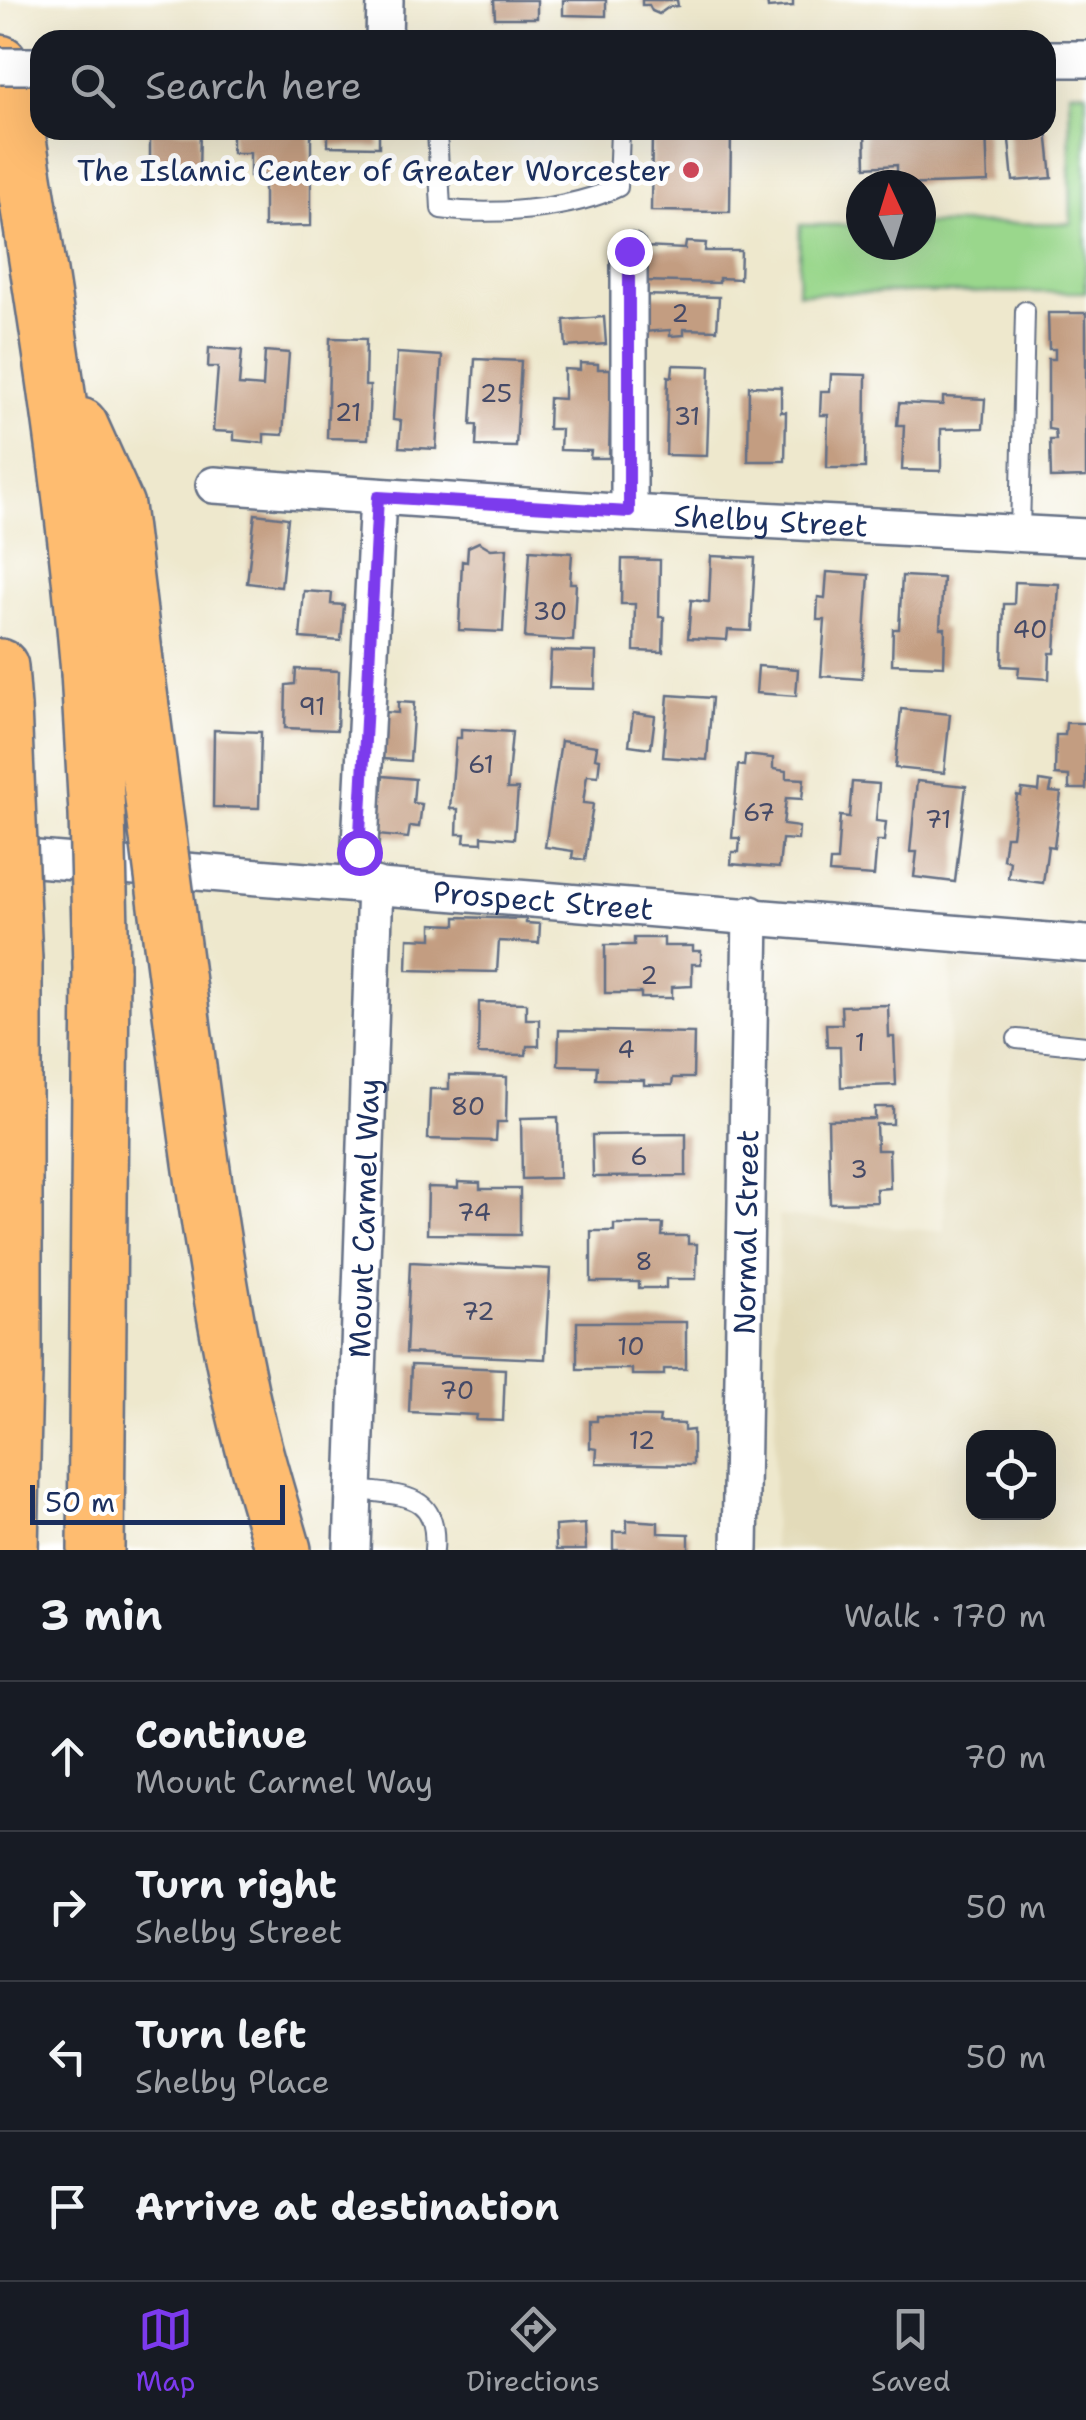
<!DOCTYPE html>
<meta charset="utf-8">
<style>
body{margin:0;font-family:"Shantell Sans",sans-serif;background:#20242c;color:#f1f3f6}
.controls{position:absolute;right:30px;bottom:30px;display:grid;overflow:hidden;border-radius:20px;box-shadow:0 10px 40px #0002}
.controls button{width:90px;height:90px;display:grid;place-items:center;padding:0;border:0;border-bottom:2px solid #363941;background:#171b24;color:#f1f3f6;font:50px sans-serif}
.compass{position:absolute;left:846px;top:170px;width:90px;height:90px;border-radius:50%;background:#171b24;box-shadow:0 10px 40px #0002;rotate:356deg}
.scale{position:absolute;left:30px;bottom:25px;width:255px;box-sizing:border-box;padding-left:10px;border:5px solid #1b2f5e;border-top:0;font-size:28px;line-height:35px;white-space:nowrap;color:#1b2f5e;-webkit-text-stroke:8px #fff;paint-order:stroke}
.stop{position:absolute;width:30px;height:30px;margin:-22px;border:8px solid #7c3aed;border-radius:50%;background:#fff}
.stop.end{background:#7c3aed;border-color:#fff;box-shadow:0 2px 10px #0008}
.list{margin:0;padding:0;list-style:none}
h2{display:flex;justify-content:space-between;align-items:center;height:130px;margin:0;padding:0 40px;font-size:42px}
h2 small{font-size:32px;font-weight:400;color:#9ea1a6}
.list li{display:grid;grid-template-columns:65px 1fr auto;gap:30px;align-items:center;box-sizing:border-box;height:150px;padding:0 40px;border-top:2px solid #363941}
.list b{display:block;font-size:38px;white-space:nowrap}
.list p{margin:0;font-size:32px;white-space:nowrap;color:#9ea1a6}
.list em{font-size:32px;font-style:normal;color:#9ea1a6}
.icon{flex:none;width:55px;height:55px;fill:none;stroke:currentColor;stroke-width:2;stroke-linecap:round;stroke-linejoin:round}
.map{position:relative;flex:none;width:1086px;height:1550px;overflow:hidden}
.search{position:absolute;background:#171b24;box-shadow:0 10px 40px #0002;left:30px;right:30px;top:30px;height:110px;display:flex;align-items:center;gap:25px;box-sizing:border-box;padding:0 35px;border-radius:30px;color:#9ea1a6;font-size:38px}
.sheet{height:730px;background:#171b24}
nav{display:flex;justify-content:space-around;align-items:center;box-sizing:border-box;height:140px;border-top:2px solid #363941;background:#171b24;font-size:28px;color:#9ea1a6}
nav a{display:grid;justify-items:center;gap:5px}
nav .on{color:#7c3aed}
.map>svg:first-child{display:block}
</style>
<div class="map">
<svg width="1086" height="1550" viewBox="0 0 1086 1550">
<rect width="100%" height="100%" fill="#fff"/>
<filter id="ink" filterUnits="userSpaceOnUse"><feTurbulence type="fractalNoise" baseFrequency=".01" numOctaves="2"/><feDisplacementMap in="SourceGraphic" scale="20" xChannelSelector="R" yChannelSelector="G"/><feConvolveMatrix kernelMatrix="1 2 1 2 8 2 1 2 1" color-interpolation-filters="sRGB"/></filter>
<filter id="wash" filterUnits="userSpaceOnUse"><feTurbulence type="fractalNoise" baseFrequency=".0048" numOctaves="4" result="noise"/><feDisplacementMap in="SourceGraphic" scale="40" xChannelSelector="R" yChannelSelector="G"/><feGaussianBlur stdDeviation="2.25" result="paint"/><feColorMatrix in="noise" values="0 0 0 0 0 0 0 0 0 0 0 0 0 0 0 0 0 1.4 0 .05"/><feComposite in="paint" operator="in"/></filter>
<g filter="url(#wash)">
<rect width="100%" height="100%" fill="#eee8cd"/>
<path fill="#e3dbba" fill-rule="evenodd" d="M 951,961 L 1086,974 L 1086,1550 L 773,1550 L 779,1216 L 944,1232 ZM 974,1438 L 1048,1438 L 1048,1512 L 974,1512 Z"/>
<path fill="#9ad78c" stroke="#5a8375" stroke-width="2.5" d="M 1086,91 L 1086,292 L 798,293 L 800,225 L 861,225 L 861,245 L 921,245 L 921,224 L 1071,223 L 1069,92 Z"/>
<g id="blocks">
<path fill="#c39d81" d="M 494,0 L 537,0 L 537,18 L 495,18 Z
M 563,0 L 606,0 L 606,16 L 563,15 Z
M 642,0 L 677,0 L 678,6 L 669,7 L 659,14 L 652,11 L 649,5 L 642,5 Z
M 767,0 L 793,0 L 793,6 L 768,8 Z
M 150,130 L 200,130 L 199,173 L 150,172 Z
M 232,130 L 311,130 L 311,175 L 250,176 L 250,153 L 232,153 Z
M 328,130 L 379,130 L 379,147 L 328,146 Z
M 652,130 L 731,130 L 730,212 L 651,211 Z
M 865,130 L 986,130 L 988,182 L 897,185 L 897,165 L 866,167 Z
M 1008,130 L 1047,130 L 1052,178 L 1013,181 Z
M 311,179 L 311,226 L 264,227 L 264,180 Z
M 686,242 L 706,243 L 705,251 L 741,251 L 740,279 L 719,278 L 719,283 L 643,281 L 644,247 L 685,249 Z
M 642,295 L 719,297 L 717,330 L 684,329 L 684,335 L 670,336 L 670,330 L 642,332 Z
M 1048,313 L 1086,313 L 1086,477 L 1051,478 L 1050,440 L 1056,440 L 1055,430 L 1048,429 L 1048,359 L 1055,359 L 1055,349 L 1049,349 Z
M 604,317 L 606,344 L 566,347 L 564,320 Z
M 330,338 L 366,339 L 365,386 L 370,386 L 368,439 L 327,438 Z
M 209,348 L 242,350 L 239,385 L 263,387 L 265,351 L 289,353 L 283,435 L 264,434 L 264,443 L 234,440 L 234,432 L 213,431 L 218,367 L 208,367 Z
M 397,353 L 442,356 L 436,449 L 399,447 L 401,421 L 393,420 Z
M 475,359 L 521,361 L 516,447 L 476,446 L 477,425 L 471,425 Z
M 580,363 L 598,364 L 598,369 L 611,369 L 609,458 L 590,458 L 591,451 L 560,450 L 561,429 L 548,429 L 549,398 L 564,399 L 564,369 L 580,370 Z
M 673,365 L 710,366 L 707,456 L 666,455 L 668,376 L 672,377 Z
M 831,374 L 866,375 L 865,468 L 827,468 L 828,415 L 820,415 L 821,391 L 830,391 Z
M 749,386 L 781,387 L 781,412 L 786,412 L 785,461 L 748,461 Z
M 943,397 L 985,399 L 983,428 L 941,429 L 941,471 L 902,470 L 904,425 L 897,425 L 899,403 L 943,405 Z
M 255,514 L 288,518 L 281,587 L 247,583 Z
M 479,542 L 491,549 L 507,548 L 503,632 L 459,630 L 462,561 L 467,562 L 468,547 Z
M 530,550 L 572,553 L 570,583 L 576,583 L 573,641 L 525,638 Z
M 711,556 L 755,558 L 751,631 L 728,630 L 727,640 L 688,638 L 691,600 L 709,602 Z
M 622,559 L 660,560 L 659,617 L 664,617 L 663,652 L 634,651 L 635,604 L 621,604 Z
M 827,572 L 869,575 L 862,679 L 821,676 L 825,620 L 817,620 L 818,597 L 825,598 Z
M 902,576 L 943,578 L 940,628 L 945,628 L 944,666 L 892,664 L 893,629 L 899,629 Z
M 1015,582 L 1059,584 L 1055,653 L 1050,653 L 1049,679 L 1018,677 L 1019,667 L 1002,666 L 1004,604 L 1014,604 Z
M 304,591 L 332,593 L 331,604 L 344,605 L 341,641 L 300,638 Z
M 551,651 L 596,652 L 595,689 L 549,688 Z
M 758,666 L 798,669 L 796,696 L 756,693 Z
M 296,669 L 339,671 L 337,730 L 285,728 L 286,685 L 295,684 Z
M 668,695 L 712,698 L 707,760 L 663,757 Z
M 398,702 L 414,703 L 410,761 L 383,759 L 385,712 L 398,713 Z
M 901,709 L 950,714 L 944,773 L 895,768 Z
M 633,713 L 655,716 L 651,748 L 629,745 Z
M 1066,723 L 1086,723 L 1086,789 L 1069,789 L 1069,776 L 1055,775 L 1056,735 L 1065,735 Z
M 461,729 L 512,732 L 507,789 L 518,789 L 514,839 L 482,836 L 482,843 L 464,842 L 465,834 L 457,834 L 458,809 L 450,809 L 456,738 L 461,738 Z
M 214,730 L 261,732 L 259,808 L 213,807 Z
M 561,741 L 597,746 L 595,758 L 600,759 L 598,776 L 587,775 L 583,803 L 593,804 L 585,860 L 572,858 L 573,851 L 545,847 Z
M 745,755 L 773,758 L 773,769 L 786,771 L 786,778 L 804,779 L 802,799 L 786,798 L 783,825 L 799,827 L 798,840 L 782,839 L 779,868 L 731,864 L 732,852 L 739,852 L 740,838 L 732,838 L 738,765 L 744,766 Z
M 383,776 L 415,779 L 413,803 L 422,804 L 419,827 L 410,826 L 408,838 L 377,835 Z
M 917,781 L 966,786 L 955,882 L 914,877 L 917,852 L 910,852 Z
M 1040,781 L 1052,783 L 1050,792 L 1061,793 L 1054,847 L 1048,846 L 1043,883 L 1008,878 L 1010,861 L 1003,859 L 1006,836 L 1012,836 L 1017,795 L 1021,796 L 1022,789 L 1039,791 Z
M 852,782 L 879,784 L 876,821 L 886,822 L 884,841 L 877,841 L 874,876 L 829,873 L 830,861 L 837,861 L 840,816 L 849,817 Z
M 456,917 L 526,919 L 526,923 L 540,924 L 539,943 L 499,941 L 497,972 L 407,970 L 408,938 L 432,939 L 432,924 L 456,925 Z
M 634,938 L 664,938 L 664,946 L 693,946 L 693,951 L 701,951 L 701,964 L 692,964 L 692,986 L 672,987 L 672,998 L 641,998 L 641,993 L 605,993 L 605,945 L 634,945 Z
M 479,1002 L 526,1003 L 526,1019 L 539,1019 L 539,1046 L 527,1046 L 526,1055 L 478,1054 Z
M 888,1005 L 889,1037 L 894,1037 L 896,1085 L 841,1087 L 840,1047 L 827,1047 L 826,1024 L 842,1024 L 841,1006 Z
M 559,1030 L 694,1033 L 693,1078 L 673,1078 L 672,1085 L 644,1085 L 644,1080 L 596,1079 L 597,1066 L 558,1065 Z
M 449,1075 L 507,1077 L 506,1122 L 497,1122 L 496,1141 L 428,1139 L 430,1089 L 449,1089 Z
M 875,1107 L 893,1107 L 893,1124 L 876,1124 L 877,1150 L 889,1150 L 890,1188 L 876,1189 L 877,1202 L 830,1203 L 828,1120 L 875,1119 Z
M 558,1117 L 559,1178 L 522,1179 L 521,1118 Z
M 686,1134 L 686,1176 L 593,1177 L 592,1135 Z
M 458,1182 L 480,1183 L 480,1189 L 520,1189 L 520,1235 L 427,1234 L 428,1187 L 458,1188 Z
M 614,1224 L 663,1224 L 662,1236 L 688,1236 L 688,1244 L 697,1244 L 696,1279 L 666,1279 L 666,1288 L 639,1288 L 639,1282 L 591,1282 L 591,1231 L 614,1231 Z
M 410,1262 L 550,1269 L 545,1359 L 406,1353 Z
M 577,1322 L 686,1322 L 686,1369 L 664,1369 L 664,1375 L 632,1375 L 632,1369 L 577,1369 Z
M 411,1365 L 505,1369 L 503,1421 L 476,1420 L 477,1415 L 409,1412 Z
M 597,1416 L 660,1417 L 659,1423 L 684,1424 L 684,1431 L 693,1430 L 693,1465 L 596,1463 L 597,1449 L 590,1448 L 590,1421 L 597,1421 Z
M 627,1520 L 658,1522 L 658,1533 L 689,1534 L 689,1550 L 613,1550 L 613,1532 L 627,1532 Z
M 585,1524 L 586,1550 L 556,1550 L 555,1526 Z"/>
</g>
</g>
<g filter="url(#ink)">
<use href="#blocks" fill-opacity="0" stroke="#657085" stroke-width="2.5"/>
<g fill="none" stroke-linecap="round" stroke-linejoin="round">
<g stroke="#657085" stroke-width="22">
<path id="lane" d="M 437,130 L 441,209 C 493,216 570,210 618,187 L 620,130
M 1020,533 L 1025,311
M 1017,1039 L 1086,1046
M 354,1489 C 401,1497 439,1490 434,1550"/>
</g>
<g stroke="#657085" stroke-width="40">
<g id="street">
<path d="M 384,40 L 385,0"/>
<path d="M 1046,59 L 1086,59"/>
<path id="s1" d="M 214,485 L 629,513 L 1086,537"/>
<path d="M 629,513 L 629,251"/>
<path id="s2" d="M 0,856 L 1086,944"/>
<path d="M 358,883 L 378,497"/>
<path id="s3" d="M 352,1550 L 375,885"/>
<path id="s4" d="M 740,1550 L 751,914"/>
</g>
</g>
<g stroke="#657085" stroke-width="60">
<path id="highway" d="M 0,63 L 12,103 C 43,293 73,481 89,672
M 80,426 L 116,506 L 136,669
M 0,667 L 3,707
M 176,975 C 194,1111 210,1247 238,1381 C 249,1438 267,1494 283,1550
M 10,1550 L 14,1371 L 14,961
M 96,1550 L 101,969"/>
</g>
<use href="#lane" stroke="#fff" stroke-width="18"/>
<use href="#street" stroke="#fff" stroke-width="35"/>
<use href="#highway" stroke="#febc70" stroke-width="55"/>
<g stroke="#657085" stroke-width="40" stroke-linecap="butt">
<path id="street-bridge" d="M 0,66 L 40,66"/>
</g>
<g stroke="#657085" stroke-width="60" stroke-linecap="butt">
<path id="highway-bridge" d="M 136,669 L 176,975
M 89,672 L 97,814 L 101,969
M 3,707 L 14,961"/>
</g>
<use href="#street-bridge" stroke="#fff" stroke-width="35"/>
<use href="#highway-bridge" stroke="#febc70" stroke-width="55"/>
</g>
</g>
<g fill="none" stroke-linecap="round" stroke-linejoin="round" filter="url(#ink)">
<path stroke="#7c3aed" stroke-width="12" d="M 359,852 L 378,497 L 629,512 L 629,251"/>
</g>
<circle fill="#d1495b" stroke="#fff" stroke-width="4" cx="691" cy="170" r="10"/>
<g text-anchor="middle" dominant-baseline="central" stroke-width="10" stroke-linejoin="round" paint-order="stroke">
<g font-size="25" fill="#454a67">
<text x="680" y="313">2</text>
<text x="496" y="393">25</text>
<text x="348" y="412">21</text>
<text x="687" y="416">31</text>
<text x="550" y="611">30</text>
<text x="1030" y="629">40</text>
<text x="312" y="706">91</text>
<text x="481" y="764">61</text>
<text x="759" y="812">67</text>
<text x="938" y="819">71</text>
<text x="649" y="975">2</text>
<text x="860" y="1042">1</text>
<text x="626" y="1049">4</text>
<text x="468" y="1106">80</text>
<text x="639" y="1156">6</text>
<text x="859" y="1169">3</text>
<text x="474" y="1212">74</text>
<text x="644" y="1261">8</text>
<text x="478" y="1311">72</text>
<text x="631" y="1346">10</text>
<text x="457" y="1390">70</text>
<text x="642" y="1440">12</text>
</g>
<g font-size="30" fill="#1b2f5e" stroke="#fff" text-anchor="end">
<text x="671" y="170">The Islamic Center of Greater Worcester</text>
</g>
<g font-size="30" fill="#1b2f5e" stroke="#fff">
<text stroke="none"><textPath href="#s1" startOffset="558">Shelby Street</textPath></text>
<text stroke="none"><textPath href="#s2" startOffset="545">Prospect Street</textPath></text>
<text stroke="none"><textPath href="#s3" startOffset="332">Mount Carmel Way</textPath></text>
<text stroke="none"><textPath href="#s4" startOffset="318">Normal Street</textPath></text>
</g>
</g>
</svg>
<div class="controls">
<button><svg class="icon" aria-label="locate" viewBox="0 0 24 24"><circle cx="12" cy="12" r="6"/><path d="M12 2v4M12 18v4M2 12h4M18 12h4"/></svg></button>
</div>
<svg class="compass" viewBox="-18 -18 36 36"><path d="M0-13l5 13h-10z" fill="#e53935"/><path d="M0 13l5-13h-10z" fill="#9ea1a6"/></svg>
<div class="scale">50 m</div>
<div class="stop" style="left:359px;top:852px"></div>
<div class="stop end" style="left:629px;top:251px"></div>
<div class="search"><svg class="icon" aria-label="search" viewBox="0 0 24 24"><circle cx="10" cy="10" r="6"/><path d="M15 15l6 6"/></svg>Search here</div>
</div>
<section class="sheet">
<h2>3 min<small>Walk · 170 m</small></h2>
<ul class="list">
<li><svg class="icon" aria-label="ahead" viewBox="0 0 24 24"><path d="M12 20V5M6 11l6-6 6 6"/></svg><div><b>Continue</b><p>Mount Carmel Way</p></div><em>70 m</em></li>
<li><svg class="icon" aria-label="right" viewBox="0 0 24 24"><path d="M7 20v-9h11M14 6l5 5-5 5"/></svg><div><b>Turn right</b><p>Shelby Street</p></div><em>50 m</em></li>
<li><svg class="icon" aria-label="left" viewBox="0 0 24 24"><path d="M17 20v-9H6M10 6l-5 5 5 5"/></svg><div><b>Turn left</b><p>Shelby Place</p></div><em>50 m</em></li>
<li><svg class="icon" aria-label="arrive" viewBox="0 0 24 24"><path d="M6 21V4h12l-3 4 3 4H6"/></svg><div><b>Arrive at destination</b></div></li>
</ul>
</section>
<nav>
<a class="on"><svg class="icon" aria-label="map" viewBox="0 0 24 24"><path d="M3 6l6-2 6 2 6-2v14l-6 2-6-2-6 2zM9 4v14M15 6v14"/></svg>Map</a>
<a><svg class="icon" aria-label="directions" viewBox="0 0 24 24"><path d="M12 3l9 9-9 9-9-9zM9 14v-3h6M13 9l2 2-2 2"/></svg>Directions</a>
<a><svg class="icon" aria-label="saved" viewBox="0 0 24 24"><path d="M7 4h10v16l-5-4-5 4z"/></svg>Saved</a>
</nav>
